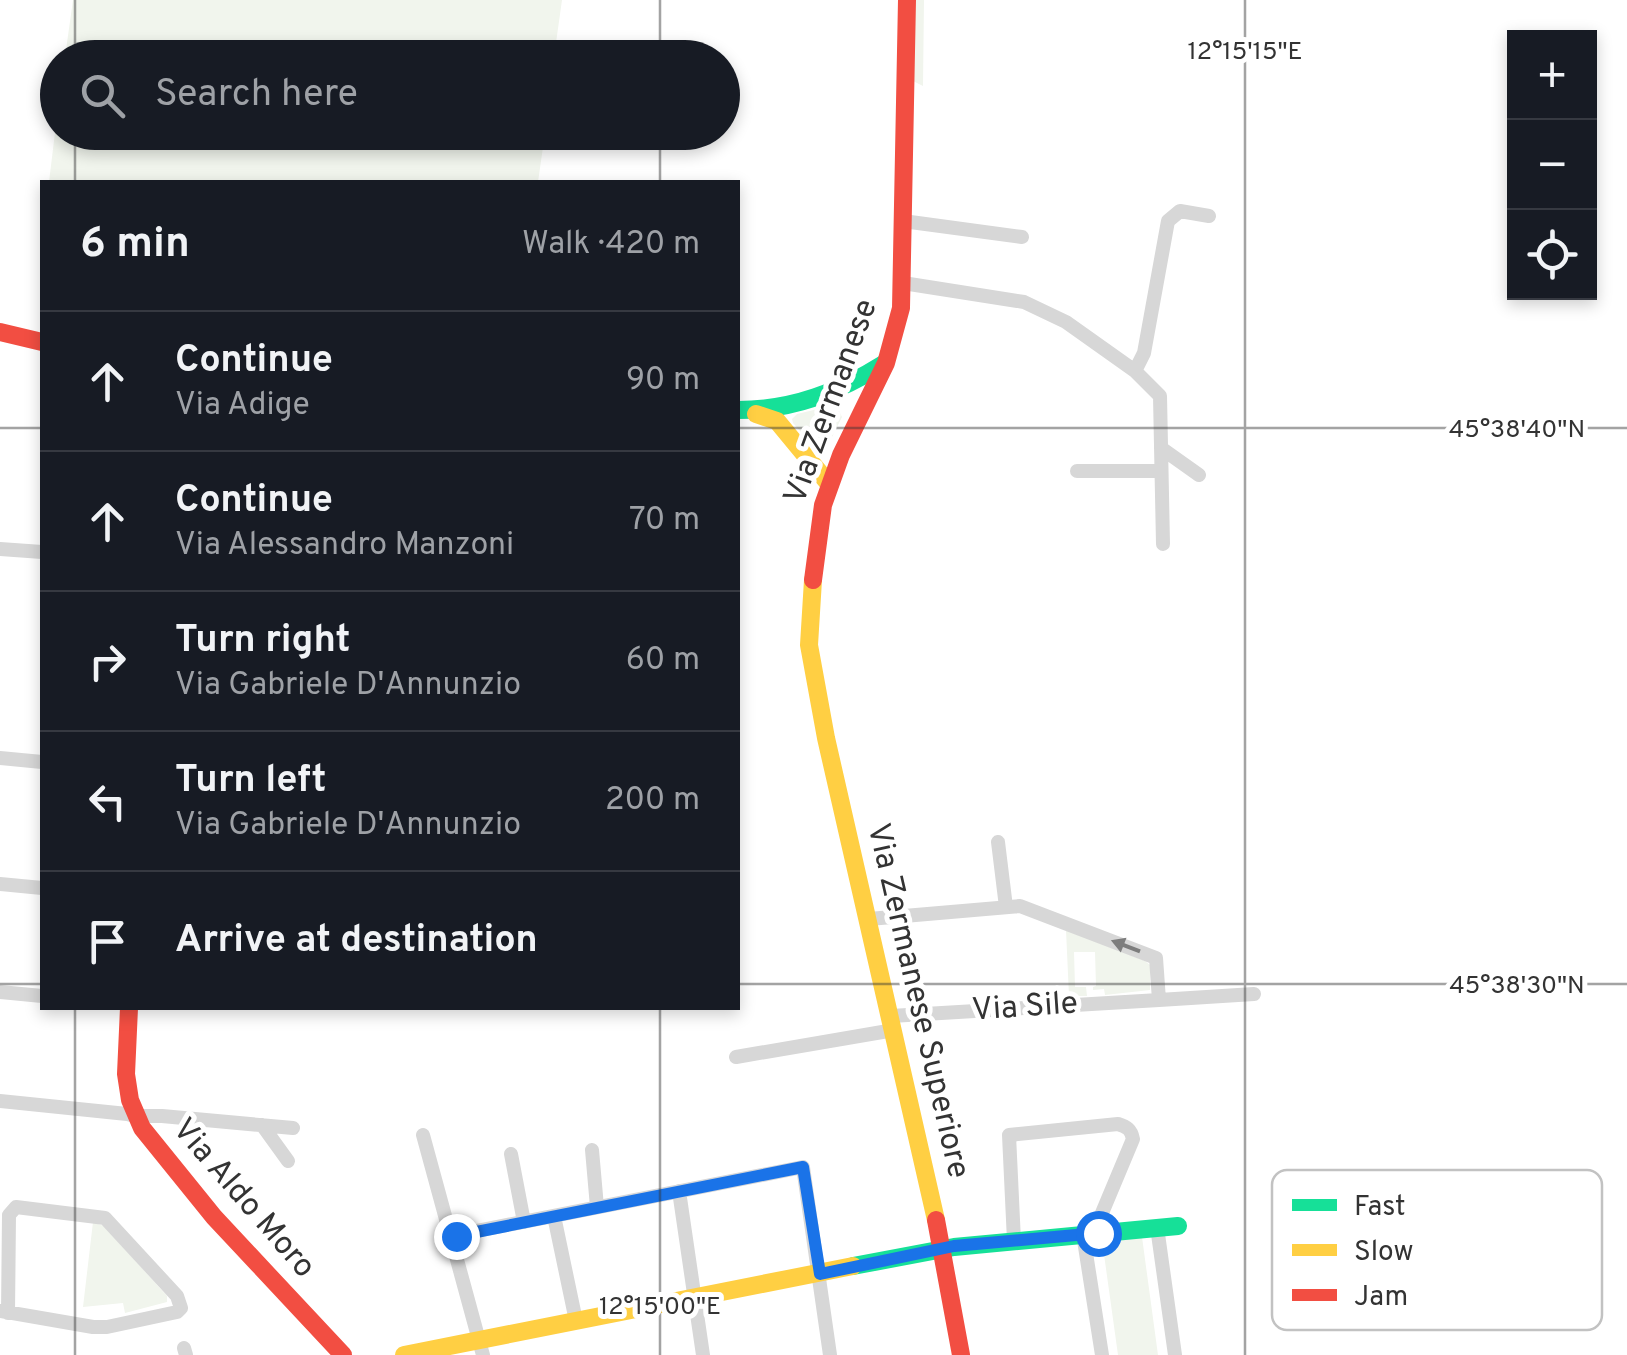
<!DOCTYPE html>
<meta charset="utf-8">
<style>
body{margin:0;font-family:Overpass,sans-serif;background:#242831;color:#f1f3f6}
.controls{position:absolute;right:30px;top:30px;display:grid;overflow:hidden;border-radius:0px;box-shadow:0 5px 15px #0003}
.controls button{width:90px;height:90px;display:grid;place-items:center;padding:0;border:0;border-bottom:2px solid #363941;background:#171b24;color:#f1f3f6;font:50px sans-serif}
.stop{position:absolute;width:30px;height:30px;margin:-22px;border:8px solid #1a73e8;border-radius:50%;background:#fff}
.stop.end{background:#1a73e8;border-color:#fff;box-shadow:0 2px 10px #0008}
.list{margin:0;padding:0;list-style:none}
h2{display:flex;justify-content:space-between;align-items:center;height:130px;margin:0;padding:0 40px;font-size:42px}
h2 small{font-size:32px;font-weight:400;color:#9ea1a6}
.list li{display:grid;grid-template-columns:65px 1fr auto;gap:30px;align-items:center;box-sizing:border-box;height:140px;padding:0 40px;border-top:2px solid #363941}
.list b{display:block;font-size:38px;white-space:nowrap}
.list p{margin:0;font-size:32px;white-space:nowrap;color:#9ea1a6}
.list em{font-size:32px;font-style:normal;color:#9ea1a6}
.icon{flex:none;width:55px;height:55px;fill:none;stroke:currentColor;stroke-width:2;stroke-linecap:round;stroke-linejoin:round}
.map{position:relative;flex:none;width:1627px;height:1355px;overflow:hidden}
.search{position:absolute;background:#171b24;box-shadow:0 5px 15px #0003;left:40px;top:40px;width:700px;height:110px;display:flex;align-items:center;gap:25px;box-sizing:border-box;padding:0 35px;border-radius:55px;color:#9ea1a6;font-size:38px}
.panel{position:absolute;background:#171b24;box-shadow:0 5px 15px #0003;left:40px;top:180px;width:700px;height:830px;border-radius:0px}
.map>svg:first-child{display:block}
</style>
<div class="map">
<svg width="1627" height="1355" viewBox="0 0 1627 1355">
<rect width="100%" height="100%" fill="#fff"/>
<path fill="#f1f5ed" d="M 73,0 L 562,0 L 554,57 L 65,57 Z
M 913,0 L 924,0 L 923,86 L 911,80 Z
M 57,116 L 58,132 L 545,133 L 538,182 L 49,182 Z
M 826,407 L 838,409 L 842,417 L 826,449 L 815,448 L 793,423 L 792,419 L 797,414 Z
M 1066,930 L 1145,961 L 1150,965 L 1150,990 L 1105,995 L 1104,989 L 1093,990 L 1093,987 L 1096,986 L 1095,952 L 1074,952 L 1075,987 L 1086,987 L 1087,996 L 1069,996 Z
M 93,1222 L 104,1226 L 167,1296 L 167,1302 L 125,1313 L 123,1303 L 83,1307 Z
M 1142,1237 L 1158,1355 L 1118,1355 L 1102,1240 Z"/>
<g fill="none" stroke-linecap="round" stroke-linejoin="round">
<path stroke="#d7d7d7" stroke-width="14" d="M 903,221 L 1022,237
M 903,283 L 1024,302 L 1066,322 L 1135,371 L 1160,396 L 1163,544
M 1135,371 L 1144,353 L 1168,221 L 1180,211 L 1209,216
M 1161,448 L 1199,475
M 1077,471 L 1161,471
M 0,549 L 42,552
M 0,758 L 42,762
M 998,842 L 1006,907
M 0,884 L 42,888
M 869,919 L 1020,906 L 1156,958 L 1159,1000 L 891,1016
M 0,992 L 42,996
M 1159,1000 L 1254,994
M 736,1057 L 894,1030
M 0,1101 L 127,1114 L 135,1116 L 162,1116 L 293,1128
M 262,1125 L 288,1161
M 423,1135 L 483,1355
M 592,1150 L 597,1207
M 511,1154 L 524,1222
M 679,1191 L 703,1355
M 554,1216 L 576,1321
M 1157,1227 L 1175,1355
M 1083,1234 L 1102,1355
M 451,1236 L 803,1167 L 830,1355
M 1014,1241 L 1009,1135 L 1118,1124 C 1127,1127 1131,1129 1133,1139 L 1102,1213 L 1098,1233
M 0,1311 L 93,1327 L 107,1327 L 177,1312 L 181,1308 L 177,1296 L 105,1218 L 16,1207 L 9,1215 L 8,1313
M 184,1348 L 186,1355"/>
<path stroke="#16e098" stroke-width="18" d="M 738,410 C 793,410 839,392 885,363
M 853,1266 L 954,1247 L 1178,1226"/>
<path stroke="#ffcf43" stroke-width="18" d="M 756,414 L 777,421 L 829,484
M 813,580 L 809,645 L 826,738 L 936,1220
M 404,1355 L 853,1266"/>
<path stroke="#f24e42" stroke-width="18" d="M 0,332 L 42,342
M 813,580 L 823,505 L 841,455 L 886,363 L 901,308 L 907,0
M 129,1008 L 126,1074 L 130,1100 L 142,1128 L 214,1217 L 343,1355
M 936,1220 L 961,1355"/>
</g>
<defs><path id="oneway-solid" d="M-6-.8H1V-3.2L6.5 0L1 3.2V.8H-6Z" transform="scale(2.5)"/></defs>
<use fill="#7d7d7d" href="#oneway-solid" transform="translate(1126 946) rotate(-159)"/>
<g fill="none" stroke-linecap="round" stroke-linejoin="round">
<path stroke="#1a73e8" stroke-width="12" d="M 456,1236 L 803,1167 L 820,1274 L 954,1246 L 1098,1233"/>
</g>
<path fill="none" stroke="#333" stroke-width="2.5" stroke-opacity="0.45" d="M 75,0 L 75,58M 660,0 L 660,58M 1245,0 L 1245,1355M 75,132 L 75,182M 660,132 L 660,182M 0,428 L 42,428M 738,428 L 1627,428M 0,984 L 42,984M 738,984 L 1627,984M 75,1008 L 75,1355M 660,1008 L 660,1355"/>
<g text-anchor="middle" dominant-baseline="central" stroke-width="10" stroke-linejoin="round" paint-order="stroke">
<g font-size="32" fill="#333" stroke="#fff">
<text transform="translate(832 402) rotate(-70)">Via Zermanese</text>
<text transform="translate(917 1001) rotate(77)">Via Zermanese Superiore</text>
<text transform="translate(1025 1008) rotate(-4)">Via Sile</text>
<text transform="translate(243 1199) rotate(49)">Via Aldo Moro</text>
</g>
</g>
<rect x="1272" y="1170" width="330" height="160" rx="15" fill="#fff" stroke="#c2c2c2" stroke-width="2.5"/>
<rect x="1292" y="1199" width="45" height="12" fill="#16e098"/>
<rect x="1292" y="1244" width="45" height="12" fill="#ffcf43"/>
<rect x="1292" y="1289" width="45" height="12" fill="#f24e42"/>
<g font-size="28" fill="#333">
<text x="1354" y="1215">Fast</text>
<text x="1354" y="1260">Slow</text>
<text x="1354" y="1305">Jam</text>
</g>
<g font-size="25" text-anchor="middle" fill="#333" stroke="#fff" stroke-width="10" stroke-linejoin="round" paint-order="stroke">
<text x="1245" y="59">12°15'15"E</text>
<text x="1517" y="437">45°38'40"N</text>
<text x="1517" y="993">45°38'30"N</text>
<text x="660" y="1314">12°15'00"E</text>
</g>
</svg>
<div class="controls">
<button>+</button>
<button>−</button>
<button><svg class="icon" aria-label="locate" viewBox="0 0 24 24"><circle cx="12" cy="12" r="6"/><path d="M12 2v4M12 18v4M2 12h4M18 12h4"/></svg></button>
</div>
<div class="stop" style="left:1098px;top:1233px"></div>
<div class="stop end" style="left:456px;top:1236px"></div>
<div class="search"><svg class="icon" aria-label="search" viewBox="0 0 24 24"><circle cx="10" cy="10" r="6"/><path d="M15 15l6 6"/></svg>Search here</div>
<section class="panel">
<h2>6 min<small>Walk · 420 m</small></h2>
<ul class="list">
<li><svg class="icon" aria-label="ahead" viewBox="0 0 24 24"><path d="M12 20V5M6 11l6-6 6 6"/></svg><div><b>Continue</b><p>Via Adige</p></div><em>90 m</em></li>
<li><svg class="icon" aria-label="ahead" viewBox="0 0 24 24"><path d="M12 20V5M6 11l6-6 6 6"/></svg><div><b>Continue</b><p>Via Alessandro Manzoni</p></div><em>70 m</em></li>
<li><svg class="icon" aria-label="right" viewBox="0 0 24 24"><path d="M7 20v-9h11M14 6l5 5-5 5"/></svg><div><b>Turn right</b><p>Via Gabriele D'Annunzio</p></div><em>60 m</em></li>
<li><svg class="icon" aria-label="left" viewBox="0 0 24 24"><path d="M17 20v-9H6M10 6l-5 5 5 5"/></svg><div><b>Turn left</b><p>Via Gabriele D'Annunzio</p></div><em>200 m</em></li>
<li><svg class="icon" aria-label="arrive" viewBox="0 0 24 24"><path d="M6 21V4h12l-3 4 3 4H6"/></svg><div><b>Arrive at destination</b></div></li>
</ul>
</section>
</div>
